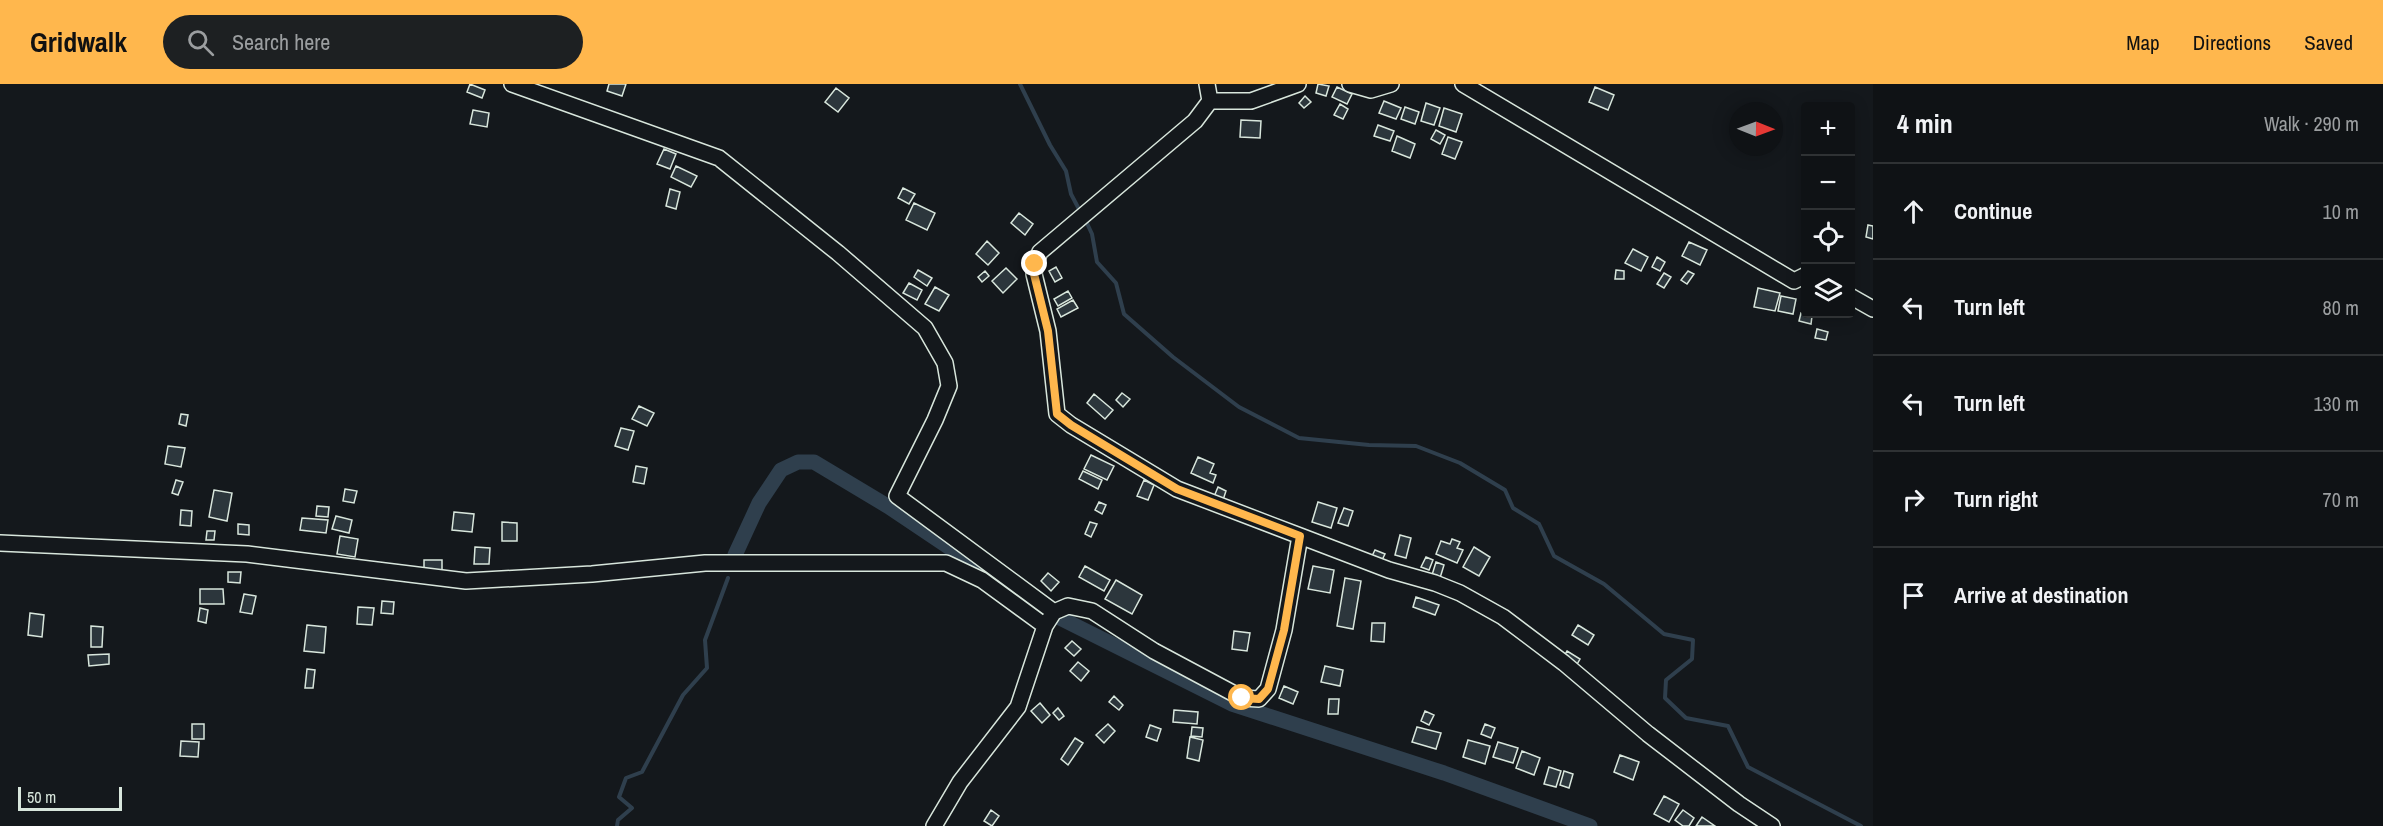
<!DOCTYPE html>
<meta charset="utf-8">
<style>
body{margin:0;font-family:"Archivo Narrow",sans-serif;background:#1d2022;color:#f1f3f6}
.controls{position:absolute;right:18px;top:18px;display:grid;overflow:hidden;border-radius:6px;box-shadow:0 3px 15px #0003}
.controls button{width:54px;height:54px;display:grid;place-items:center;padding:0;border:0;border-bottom:2px solid #2f3234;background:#0f1215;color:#f1f3f6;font:30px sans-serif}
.compass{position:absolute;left:1729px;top:18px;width:54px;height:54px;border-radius:50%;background:#0f1215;box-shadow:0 3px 15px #0003;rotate:91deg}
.scale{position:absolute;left:18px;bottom:15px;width:104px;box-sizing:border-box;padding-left:6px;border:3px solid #d8e6dc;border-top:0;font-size:16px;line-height:21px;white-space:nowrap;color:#d8e6dc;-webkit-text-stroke:4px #14181c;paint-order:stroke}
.stop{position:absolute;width:18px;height:18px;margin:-14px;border:4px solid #ffb74d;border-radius:50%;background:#fff}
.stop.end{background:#ffb74d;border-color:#fff;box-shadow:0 2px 6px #0008}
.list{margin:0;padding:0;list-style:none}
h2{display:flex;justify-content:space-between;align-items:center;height:78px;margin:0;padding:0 24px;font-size:26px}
h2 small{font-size:20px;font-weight:400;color:#9b9ea0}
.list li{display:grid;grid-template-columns:39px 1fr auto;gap:18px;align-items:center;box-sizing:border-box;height:96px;padding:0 24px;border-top:2px solid #2f3234}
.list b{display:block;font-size:22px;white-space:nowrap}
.list em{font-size:20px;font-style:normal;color:#9b9ea0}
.icon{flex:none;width:33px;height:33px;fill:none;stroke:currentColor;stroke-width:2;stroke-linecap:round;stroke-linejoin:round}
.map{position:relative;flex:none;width:1873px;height:742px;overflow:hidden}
header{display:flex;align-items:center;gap:36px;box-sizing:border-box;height:84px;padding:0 30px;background:#ffb74d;color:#111}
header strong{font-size:28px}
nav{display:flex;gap:33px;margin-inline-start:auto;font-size:21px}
.search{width:420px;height:54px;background:#1d2022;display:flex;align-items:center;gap:15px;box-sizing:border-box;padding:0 21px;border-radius:33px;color:#9b9ea0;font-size:22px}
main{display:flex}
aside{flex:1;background:#0f1215}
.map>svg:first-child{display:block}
</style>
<header>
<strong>Gridwalk</strong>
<div class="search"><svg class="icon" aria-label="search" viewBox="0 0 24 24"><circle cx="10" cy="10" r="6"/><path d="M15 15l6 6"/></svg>Search here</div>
<nav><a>Map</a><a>Directions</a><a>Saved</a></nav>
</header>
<main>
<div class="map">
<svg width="1873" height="742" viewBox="0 0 1873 742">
<rect width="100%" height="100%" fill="#14181c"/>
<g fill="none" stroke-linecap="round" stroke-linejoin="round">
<path stroke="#2f3f4d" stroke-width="4" d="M 1020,0 L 1050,61 L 1066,87 L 1071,110 L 1081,129
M 1085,135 L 1092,150 L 1097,178 L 1116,199 L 1124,230 L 1173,273 L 1239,323 L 1299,354 L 1369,361 L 1416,362 L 1460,379 L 1505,406 L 1513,424 L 1539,440 L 1554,472 L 1604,500 L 1664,550 L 1693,556 L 1692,575 L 1666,596 L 1665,614 L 1686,634 L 1728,642 L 1748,683 L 1861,742
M 617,742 L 618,736 L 632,724 L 619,713 L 626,694 L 642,688 L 683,611 L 707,584 L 705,556 L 728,494"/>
<path stroke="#2f3f4d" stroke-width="15" d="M 735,471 L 759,419 L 781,386 L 798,378 L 814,378 L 889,423 L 1017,509
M 1042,525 L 1232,620 L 1444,689 L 1590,742"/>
</g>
<path fill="#2c363c" stroke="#d8e6dc" stroke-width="1.5" d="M 470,0 L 485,6 L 482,14 L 467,8 Z
M 609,0 L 626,0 L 622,12 L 607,7 Z
M 1318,0 L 1329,2 L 1326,12 L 1316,9 Z
M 1337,3 L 1352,10 L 1347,20 L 1332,13 Z
M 1595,3 L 1614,11 L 1608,26 L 1589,18 Z
M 836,4 L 849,14 L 838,28 L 825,18 Z
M 1305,12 L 1311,18 L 1304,24 L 1299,19 Z
M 1384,17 L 1401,24 L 1396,35 L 1379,29 Z
M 1426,19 L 1440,24 L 1434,41 L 1421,37 Z
M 1340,20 L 1348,25 L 1343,35 L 1334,31 Z
M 1405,23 L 1419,28 L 1415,40 L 1401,35 Z
M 1444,24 L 1462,30 L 1456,48 L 1439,42 Z
M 473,26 L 489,29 L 487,43 L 470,40 Z
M 1241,36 L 1261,37 L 1260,54 L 1240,53 Z
M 1378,41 L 1394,47 L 1390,57 L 1374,52 Z
M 1436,46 L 1445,51 L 1440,60 L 1431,55 Z
M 1397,52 L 1415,60 L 1410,74 L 1392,67 Z
M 1448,53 L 1462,58 L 1455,75 L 1442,70 Z
M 664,65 L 676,70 L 670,85 L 657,80 Z
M 676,82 L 697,92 L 691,103 L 671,93 Z
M 903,104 L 915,110 L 909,120 L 898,114 Z
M 670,105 L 680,108 L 676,125 L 666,122 Z
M 914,119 L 935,129 L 927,146 L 906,136 Z
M 1019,129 L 1033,140 L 1025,151 L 1011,139 Z
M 1868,141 L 1873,142 L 1873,155 L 1866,153 Z
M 987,157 L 999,169 L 988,181 L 976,170 Z
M 1689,158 L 1707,166 L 1700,181 L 1682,172 Z
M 1633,165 L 1648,173 L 1641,187 L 1625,179 Z
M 1657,173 L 1665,178 L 1660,187 L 1652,183 Z
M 1056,183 L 1062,194 L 1055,198 L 1049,187 Z
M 1006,184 L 1017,195 L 1003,209 L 992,197 Z
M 918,186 L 932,194 L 927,202 L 914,193 Z
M 1616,186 L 1624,187 L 1624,195 L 1615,195 Z
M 985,187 L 989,192 L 982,198 L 978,193 Z
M 1688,187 L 1694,190 L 1687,200 L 1681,196 Z
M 1664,189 L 1671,193 L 1664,204 L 1657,200 Z
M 909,199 L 922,206 L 917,216 L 903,209 Z
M 935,203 L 949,211 L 939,227 L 925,220 Z
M 1758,204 L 1780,209 L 1775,227 L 1754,223 Z
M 1068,207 L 1072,214 L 1058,222 L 1054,215 Z
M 1781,212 L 1796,215 L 1793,230 L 1778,227 Z
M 1073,216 L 1078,224 L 1061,233 L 1057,225 Z
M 1801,229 L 1812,232 L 1811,240 L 1799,237 Z
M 1817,245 L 1828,248 L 1826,256 L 1815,254 Z
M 1122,309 L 1130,315 L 1123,323 L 1116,316 Z
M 1094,310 L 1113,326 L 1105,335 L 1087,319 Z
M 639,322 L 654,329 L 647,342 L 632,335 Z
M 181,330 L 188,331 L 186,342 L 179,340 Z
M 621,344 L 634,347 L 628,366 L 615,362 Z
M 168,362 L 185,364 L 181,383 L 165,380 Z
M 1091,371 L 1114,382 L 1107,396 L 1084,385 Z
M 1198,373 L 1214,380 L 1210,389 L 1216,391 L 1213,399 L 1191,389 Z
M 636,382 L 647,384 L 644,400 L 633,398 Z
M 1083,387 L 1102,396 L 1098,405 L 1079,395 Z
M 176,396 L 183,398 L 178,411 L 172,409 Z
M 1144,396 L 1154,401 L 1148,416 L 1137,412 Z
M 1218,403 L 1226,407 L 1222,419 L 1213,415 Z
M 345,405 L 357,407 L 354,419 L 343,417 Z
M 214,406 L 232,409 L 227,437 L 209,433 Z
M 1099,418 L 1106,421 L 1102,430 L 1095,426 Z
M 1318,418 L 1337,424 L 1331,444 L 1312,438 Z
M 317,422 L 329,423 L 328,433 L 316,432 Z
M 1344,424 L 1353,427 L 1348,442 L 1338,439 Z
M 181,426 L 192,427 L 191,442 L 180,441 Z
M 454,428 L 474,430 L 472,448 L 452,446 Z
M 336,432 L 352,436 L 349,449 L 332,445 Z
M 302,434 L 328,436 L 326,449 L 300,446 Z
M 502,438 L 517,439 L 517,457 L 502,457 Z
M 1090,438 L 1097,440 L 1091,453 L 1085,450 Z
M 238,440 L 249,441 L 249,451 L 238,450 Z
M 207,447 L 215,447 L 214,456 L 206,456 Z
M 1400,451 L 1411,454 L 1406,474 L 1395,471 Z
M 340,452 L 358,455 L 355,473 L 337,470 Z
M 1452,455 L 1460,458 L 1457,464 L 1463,466 L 1457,479 L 1436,470 L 1441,457 L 1450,460 Z
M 475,463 L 490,464 L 489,480 L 474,480 Z
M 1474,463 L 1490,473 L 1479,492 L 1463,483 Z
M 1375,466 L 1385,470 L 1382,476 L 1372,472 Z
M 1426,473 L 1433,476 L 1429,486 L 1421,483 Z
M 424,476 L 442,476 L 442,488 L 424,488 Z
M 1436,478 L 1444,481 L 1440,494 L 1432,491 Z
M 1085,482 L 1110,496 L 1104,507 L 1079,493 Z
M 1313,482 L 1334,486 L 1330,509 L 1308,505 Z
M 228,488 L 241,488 L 240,499 L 228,498 Z
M 1048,489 L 1059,498 L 1051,507 L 1041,497 Z
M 1345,494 L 1361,497 L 1353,545 L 1337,542 Z
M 1116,496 L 1142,511 L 1132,530 L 1105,515 Z
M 200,505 L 223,505 L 224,520 L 200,520 Z
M 244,510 L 256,512 L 252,530 L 240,528 Z
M 1416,513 L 1439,521 L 1435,531 L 1413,523 Z
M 382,517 L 394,518 L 393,530 L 381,529 Z
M 358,523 L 374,524 L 372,541 L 357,540 Z
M 200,524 L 208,526 L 206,539 L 198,537 Z
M 30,529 L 44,531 L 42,553 L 28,551 Z
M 1372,539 L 1385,539 L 1384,558 L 1371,557 Z
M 307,541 L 326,543 L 324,569 L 304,567 Z
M 1578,541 L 1594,551 L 1588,561 L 1572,551 Z
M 91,542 L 103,543 L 102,563 L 91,563 Z
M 1234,547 L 1250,549 L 1247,567 L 1232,565 Z
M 1072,557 L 1081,565 L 1074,572 L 1065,564 Z
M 1567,567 L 1580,575 L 1576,582 L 1563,574 Z
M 109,570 L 109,580 L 89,582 L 88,571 Z
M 1078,578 L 1089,587 L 1081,597 L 1070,587 Z
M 1325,582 L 1343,586 L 1340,602 L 1321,598 Z
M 307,585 L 315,586 L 313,604 L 305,604 Z
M 1284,602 L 1298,608 L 1293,620 L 1279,614 Z
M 1114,612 L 1123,621 L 1119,626 L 1109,618 Z
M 1329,615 L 1339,615 L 1338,630 L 1328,630 Z
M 1040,619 L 1050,631 L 1042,639 L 1031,627 Z
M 1058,624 L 1064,632 L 1059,636 L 1053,629 Z
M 1174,626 L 1198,628 L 1197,640 L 1173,638 Z
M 1425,627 L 1434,631 L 1429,641 L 1421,637 Z
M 192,640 L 204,640 L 204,655 L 192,655 Z
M 1108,640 L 1115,647 L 1104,659 L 1096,651 Z
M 1485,640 L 1495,644 L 1491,654 L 1481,650 Z
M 1150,641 L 1161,645 L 1157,657 L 1146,653 Z
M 1192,643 L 1203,644 L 1202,653 L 1191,652 Z
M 1417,643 L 1441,649 L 1436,665 L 1412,658 Z
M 1190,653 L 1203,656 L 1199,677 L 1187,674 Z
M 1075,654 L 1083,659 L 1068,681 L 1061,675 Z
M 1468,656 L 1490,662 L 1485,680 L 1463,673 Z
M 181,657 L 199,658 L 198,673 L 180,672 Z
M 1498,658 L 1518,664 L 1513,679 L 1493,673 Z
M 1522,667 L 1540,674 L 1534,691 L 1516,684 Z
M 1620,671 L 1639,678 L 1633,696 L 1614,688 Z
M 1549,683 L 1561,687 L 1556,703 L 1544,700 Z
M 1564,687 L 1573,690 L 1569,704 L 1560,701 Z
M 1664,712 L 1679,720 L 1669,738 L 1654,730 Z
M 991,726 L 999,732 L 992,742 L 984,737 Z
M 1683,726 L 1694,734 L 1689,742 L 1683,742 L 1675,736 Z
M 1702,733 L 1715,742 L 1696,742 Z"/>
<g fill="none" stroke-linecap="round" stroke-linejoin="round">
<g stroke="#d8e6dc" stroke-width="18">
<path id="minor" d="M 512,0 L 719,74 L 838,169 L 925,244 L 945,279 L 949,302 L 935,336 L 897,412 L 1054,528
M 1207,0 L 1210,17 L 1195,37 L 1040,168 L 1035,180 L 1034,190 L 1048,247 L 1057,330 L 1071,341 L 1177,405 L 1300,452
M 1350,0 L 1371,6 L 1391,0
M 1463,0 L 1794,197 L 1806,191
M 1210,17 L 1251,17 L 1298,0
M 1850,212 L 1873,225
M 0,459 L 247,470 L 466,497 L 592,490 L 705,479 L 946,479 L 982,496 L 1045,542 L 1018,623 L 960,698 L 934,742
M 1045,542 L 1054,528 L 1068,522 L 1092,527 L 1154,567 L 1242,614 L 1259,615 L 1268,605 L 1284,546 L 1300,452 L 1389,486 L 1435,499 L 1460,509 L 1503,533 L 1564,579 L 1648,650 L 1739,720 L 1772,742"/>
</g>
<use href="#minor" stroke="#14181c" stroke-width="15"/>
</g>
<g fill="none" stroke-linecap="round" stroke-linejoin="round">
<path stroke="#ffb74d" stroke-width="8" d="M 1035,180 L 1034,190 L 1048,247 L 1057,330 L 1071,341 L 1177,405 L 1300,452 L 1284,546 L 1268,605 L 1259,615 L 1242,614"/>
</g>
</svg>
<div class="controls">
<button>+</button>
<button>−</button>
<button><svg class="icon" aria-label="locate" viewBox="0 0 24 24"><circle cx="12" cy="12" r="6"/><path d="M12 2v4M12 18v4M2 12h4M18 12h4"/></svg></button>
<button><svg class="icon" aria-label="layers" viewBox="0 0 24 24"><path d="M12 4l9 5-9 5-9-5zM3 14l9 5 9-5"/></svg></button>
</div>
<svg class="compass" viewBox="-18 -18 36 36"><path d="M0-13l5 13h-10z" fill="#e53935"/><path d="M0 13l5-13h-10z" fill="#9b9ea0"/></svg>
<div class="scale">50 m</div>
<div class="stop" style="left:1242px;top:614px"></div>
<div class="stop end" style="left:1035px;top:180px"></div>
</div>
<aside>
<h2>4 min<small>Walk · 290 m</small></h2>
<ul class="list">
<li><svg class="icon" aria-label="ahead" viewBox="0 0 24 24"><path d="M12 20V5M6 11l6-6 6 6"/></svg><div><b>Continue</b></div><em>10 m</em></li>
<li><svg class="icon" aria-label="left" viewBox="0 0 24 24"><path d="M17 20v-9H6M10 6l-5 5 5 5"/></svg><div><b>Turn left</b></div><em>80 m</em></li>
<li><svg class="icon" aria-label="left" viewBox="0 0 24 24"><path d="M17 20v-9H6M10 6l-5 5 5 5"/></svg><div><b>Turn left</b></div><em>130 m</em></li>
<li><svg class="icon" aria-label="right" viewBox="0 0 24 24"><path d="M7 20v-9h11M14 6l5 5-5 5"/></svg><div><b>Turn right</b></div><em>70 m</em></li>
<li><svg class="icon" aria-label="arrive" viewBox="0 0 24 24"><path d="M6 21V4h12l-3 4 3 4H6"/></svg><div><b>Arrive at destination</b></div></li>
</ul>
</aside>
</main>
